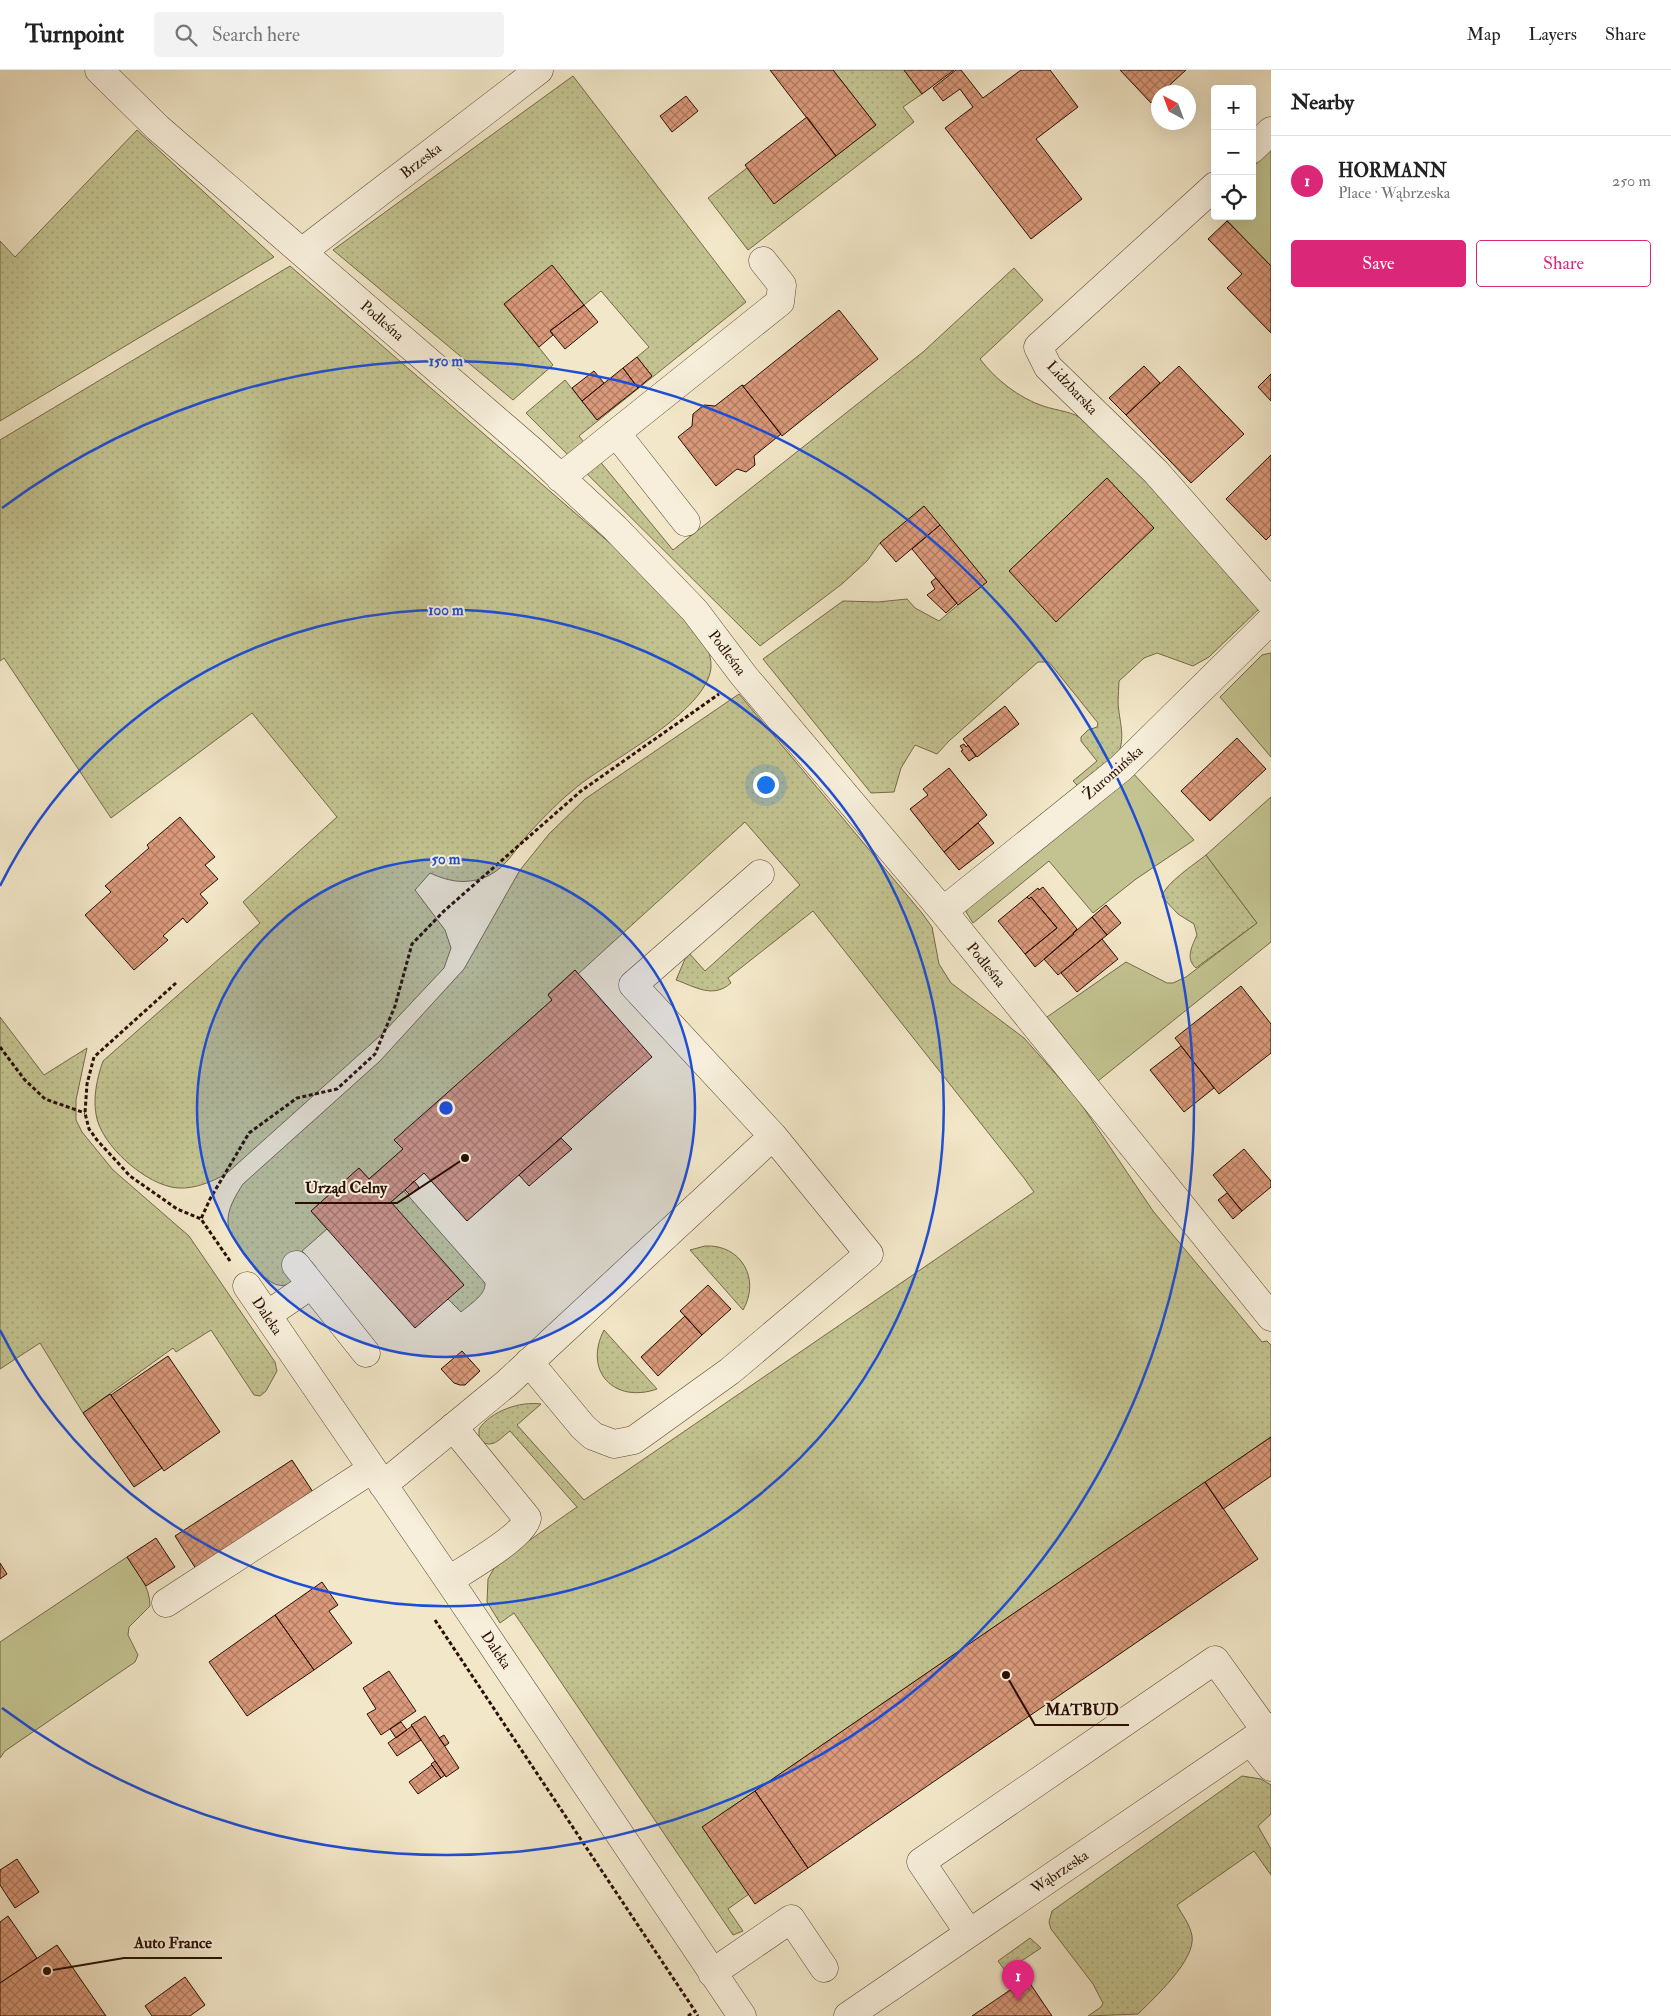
<!DOCTYPE html>
<meta charset="utf-8">
<style>
body{margin:0;font-family:"IM FELL Double Pica",serif;background:#f2f2f2;color:#222}
.controls{position:absolute;right:15px;top:15px;display:grid;overflow:hidden;border-radius:5px;box-shadow:0 5px 20px #0002}
.controls button{width:45px;height:45px;display:grid;place-items:center;padding:0;border:0;border-bottom:1px solid #e0e0e0;background:#fff;color:#222;font:25px sans-serif}
.compass{position:absolute;left:1151px;top:15px;width:45px;height:45px;border-radius:50%;background:#fff;box-shadow:0 5px 20px #0002;rotate:319deg}
.you{position:absolute;left:765px;top:714px;width:18px;height:18px;margin:-12px;border:4px solid #fff;border-radius:50%;background:#1a73e8;box-shadow:0 0 0 8px #1a73e833}
.badge{display:grid;place-items:center;width:32px;height:32px;border-radius:50%;background:#db2777;color:#fff;font-size:16px;font-weight:700}
.pin{position:absolute;translate:-50% -41px;filter:drop-shadow(0 1px 2px #0008)}
.pin::after{content:'';position:absolute;top:26px;width:18px;height:15px;background:inherit;clip-path:polygon(0 0,100% 0,50% 100%)}
.list{margin:0;padding:0;list-style:none}
h2{display:flex;justify-content:space-between;align-items:center;height:65px;margin:0;padding:0 20px;font-size:21px}
h2 small{font-size:16px;font-weight:400;color:#767676}
.list li{display:grid;grid-template-columns:32px 1fr auto;gap:15px;align-items:center;box-sizing:border-box;height:90px;padding:0 20px;border-top:1px solid #e0e0e0}
.list b{display:block;font-size:19px;white-space:nowrap}
.list p{margin:0;font-size:16px;white-space:nowrap;color:#767676}
.list em{font-size:16px;font-style:normal;color:#767676}
.actions{display:flex;gap:10px;padding:15px 20px}
.actions a{flex:1;padding:11px 0;border:1px solid #db2777;border-radius:5px;text-align:center;font-size:18px;color:#db2777}
.actions .main{background:#db2777;color:#fff}
.icon{flex:none;width:28px;height:28px;fill:none;stroke:currentColor;stroke-width:2;stroke-linecap:round;stroke-linejoin:round}
.map{position:relative;flex:none;width:1271px;height:1946px;overflow:hidden}
header{display:flex;align-items:center;gap:30px;box-sizing:border-box;height:70px;padding:0 25px;background:#fff;border-bottom:1px solid #e0e0e0}
header strong{font-size:24px}
nav{display:flex;gap:28px;margin-inline-start:auto;font-size:18px}
.search{width:350px;height:45px;background:#f2f2f2;display:flex;align-items:center;gap:12px;box-sizing:border-box;padding:0 18px;border-radius:5px;color:#767676;font-size:19px}
main{display:flex}
aside{flex:1;background:#fff}
.map>svg:first-child{display:block}
</style>
<header>
<strong>Turnpoint</strong>
<div class="search"><svg class="icon" aria-label="search" viewBox="0 0 24 24"><circle cx="10" cy="10" r="6"/><path d="M15 15l6 6"/></svg>Search here</div>
<nav><a>Map</a><a>Layers</a><a>Share</a></nav>
</header>
<main>
<div class="map">
<svg width="1271" height="1946" viewBox="0 0 1271 1946">
<defs>
<pattern id="grass-dots" width="8" height="8" patternUnits="userSpaceOnUse" patternTransform="scale(1.25)"><rect width="8" height="8" fill="#c2c390"/><path d="M2 2h.1M6 6h.1" fill="none" stroke="#a7a67a" stroke-width="1.8" stroke-linecap="round"/></pattern>
<pattern id="building-cross-hatch" width="8" height="8" patternUnits="userSpaceOnUse" patternTransform="scale(1.25)"><rect width="8" height="8" fill="#d9997a"/><path d="M0 0l8 8M0 8l8-8" fill="none" stroke="#b07b62"/></pattern>
</defs>
<rect width="100%" height="100%" fill="#f2e7c8"/>
<filter id="stains"><feTurbulence type="fractalNoise" baseFrequency=".004" numOctaves="4"/><feColorMatrix values="0 0 0 0 .2 0 0 0 0 .09 0 0 0 0 .02 0 0 0 .5 -.17"/></filter>
<radialGradient id="worn" r=".72"><stop offset=".6" stop-color="#630" stop-opacity="0"/><stop offset="1" stop-color="#630" stop-opacity=".3"/></radialGradient>
<path fill="url(#grass-dots)" stroke="#766948" d="M 833,0 L 904,0 L 922,24 L 903,37 L 914,52 L 748,180 L 708,128 L 747,98 L 774,133 L 876,55 Z
M 573,6 L 746,232 L 579,366 L 673,480 L 923,282 L 1014,198 L 1043,230 L 980,289 C 995,309 1019,328 1043,336 C 1058,341 1072,341 1086,351 C 1152,404 1205,474 1261,537 L 1209,587 L 1193,596 L 1157,583 L 1144,588 L 1119,611 C 1119,618 1118,625 1118,632 C 1119,651 1126,667 1118,684 L 1079,717 L 1073,711 L 1097,691 L 1081,671 L 1081,667 L 1088,660 L 1097,657 L 1098,653 L 1049,592 L 1038,592 L 949,671 L 937,684 L 915,675 L 901,698 L 894,722 L 871,723 L 763,589 L 843,531 L 878,532 L 907,529 L 915,538 L 939,551 L 986,511 L 924,437 L 880,473 L 867,491 L 842,514 L 760,576 L 526,343 L 565,310 L 597,350 L 652,306 L 637,287 L 649,277 L 601,221 L 584,235 L 504,234 L 553,295 L 513,330 L 333,180 Z
M 137,60 L 274,187 L 0,351 L 0,171 L 15,187 Z
M 290,196 L 634,494 C 657,517 714,563 711,598 C 706,642 612,689 578,716 C 560,730 544,747 529,763 C 515,779 508,796 488,806 C 467,815 450,812 430,803 L 415,820 L 445,860 L 451,878 L 444,898 L 382,964 L 226,1104 C 211,1112 195,1119 178,1118 C 147,1116 100,1075 96,1044 C 93,1027 97,1008 103,991 L 260,853 L 243,832 L 337,747 L 252,643 L 111,748 L 4,588 L 0,591 L 0,370 Z
M 739,624 L 922,843 L 932,857 L 939,894 L 951,913 L 1024,968 L 1077,1028 L 1153,1141 L 1262,1272 L 1267,1271 L 1271,1275 L 1271,1367 L 703,1757 L 749,1824 L 728,1839 L 743,1861 L 733,1865 L 514,1543 L 500,1553 L 487,1532 L 488,1509 L 497,1493 L 577,1437 L 510,1361 C 499,1369 493,1380 479,1370 L 479,1359 C 491,1341 520,1331 541,1334 L 517,1355 L 584,1430 L 1034,1122 L 1024,1108 L 813,841 L 728,908 L 731,913 C 713,929 696,917 676,910 L 688,882 L 705,901 L 800,815 L 745,752 L 578,904 L 575,900 L 548,924 L 552,930 L 395,1070 L 403,1079 L 369,1109 L 359,1098 L 311,1141 L 327,1159 L 302,1181 L 316,1197 C 307,1205 292,1218 278,1215 C 262,1212 229,1170 228,1153 C 227,1139 236,1125 243,1114 L 380,991 L 464,899 L 520,800 L 549,764 L 585,729 Z
M 1206,785 L 1257,853 L 1196,898 C 1185,889 1192,876 1197,865 L 1194,854 L 1178,844 L 1162,827 C 1164,814 1195,794 1206,785 Z
M 0,947 L 44,1005 L 87,978 L 76,1030 L 76,1050 L 82,1062 L 113,1100 L 189,1166 L 275,1292 L 277,1301 L 266,1321 L 260,1326 L 254,1325 L 211,1260 L 176,1282 L 173,1278 L 83,1343 L 40,1273 L 0,1299 Z
M 404,1121 L 485,1213 C 486,1225 469,1235 461,1242 L 448,1229 L 391,1132 Z
M 705,1176 C 741,1174 761,1209 743,1240 L 690,1180 Z
M 604,1260 L 657,1319 C 614,1334 583,1301 604,1260 Z
M 1242,1706 L 1261,1709 L 1271,1715 L 1271,1744 L 1258,1756 L 1271,1779 L 1271,1805 L 1254,1781 L 1177,1835 C 1182,1845 1190,1854 1192,1866 C 1196,1890 1154,1928 1138,1944 L 1088,1946 L 1101,1937 L 1103,1933 L 1093,1914 L 1051,1859 L 1049,1852 L 1052,1841 Z
M 1030,1868 L 1041,1878 L 1020,1892 L 1029,1907 L 1016,1916 L 998,1891 Z"/>
<path fill="#c2c390" stroke="#766948" d="M 1271,80 L 1271,196 L 1223,146 L 1252,146 L 1252,98 Z
M 1271,583 L 1271,687 L 1220,627 L 1262,585 Z
M 1132,702 L 1194,770 L 1136,809 L 1093,843 L 1049,791 L 973,853 L 966,842 L 970,834 Z
M 1271,727 L 1271,872 L 1098,1011 L 1047,947 L 1126,892 L 1167,913 L 1173,913 L 1186,907 L 1257,853 L 1206,785 Z
M 127,1487 C 137,1502 150,1516 150,1536 L 129,1557 L 128,1565 L 138,1585 L 135,1592 L 5,1681 L 0,1688 L 0,1572 Z"/>
<path fill="url(#building-cross-hatch)" stroke="#2a0f00" d="M 770,0 L 833,0 L 876,55 L 836,86 Z
M 904,0 L 954,0 L 922,24 Z
M 956,0 L 961,0 L 983,28 L 1021,0 L 1050,0 L 1078,37 L 1036,69 L 1082,129 L 1031,169 L 945,58 L 973,37 L 960,19 L 943,31 L 933,18 Z
M 1120,0 L 1186,0 L 1162,22 L 1158,22 L 1158,26 L 1151,33 Z
M 686,26 L 698,41 L 672,62 L 660,46 Z
M 807,47 L 836,86 L 774,134 L 745,95 Z
M 1227,151 L 1271,196 L 1271,263 L 1227,218 L 1242,204 L 1208,169 Z
M 552,195 L 584,235 L 550,261 L 553,265 L 539,277 L 504,234 Z
M 584,235 L 598,252 L 565,279 L 550,261 Z
M 839,240 L 878,289 L 782,366 L 742,315 L 744,316 Z
M 637,287 L 652,306 L 638,318 L 623,298 Z
M 1144,296 L 1160,313 L 1126,345 L 1109,328 Z
M 1179,296 L 1244,364 L 1191,413 L 1126,345 Z
M 623,298 L 638,318 L 597,350 L 582,331 Z
M 594,301 L 604,313 L 582,331 L 572,318 Z
M 1271,304 L 1271,331 L 1258,317 Z
M 742,315 L 781,364 L 754,386 L 755,395 L 746,402 L 737,399 L 716,416 L 678,367 L 692,356 L 693,344 L 704,335 L 715,336 Z
M 1271,385 L 1271,465 L 1266,470 L 1226,429 Z
M 1107,408 L 1154,458 L 1056,552 L 1009,501 Z
M 924,436 L 940,455 L 896,492 L 880,473 Z
M 940,455 L 987,512 L 958,535 L 912,479 Z
M 936,508 L 957,533 L 946,543 L 927,525 L 935,519 L 931,512 Z
M 1005,636 L 1019,654 L 977,687 L 963,669 Z
M 1237,668 L 1266,699 L 1210,751 L 1181,721 Z
M 964,674 L 966,677 L 968,675 L 976,686 L 969,691 L 961,681 L 963,680 L 960,676 Z
M 949,698 L 987,745 L 944,782 L 910,739 L 928,725 L 923,719 Z
M 180,747 L 215,787 L 205,795 L 218,809 L 200,824 L 208,833 L 187,853 L 183,848 L 163,866 L 168,870 L 134,900 L 85,845 L 111,822 L 105,816 L 149,778 L 147,775 Z
M 978,753 L 994,773 L 959,800 L 944,782 Z
M 1043,817 L 1077,859 L 1073,863 L 1074,864 L 1035,897 L 1025,884 L 1057,858 L 1031,827 L 1029,829 L 1027,827 L 1038,818 L 1039,820 Z
M 1027,827 L 1029,829 L 1031,827 L 1057,858 L 1025,884 L 998,851 Z
M 1106,835 L 1121,853 L 1107,865 L 1092,847 Z
M 1092,847 L 1107,865 L 1058,905 L 1044,889 Z
M 1102,869 L 1118,889 L 1077,922 L 1061,903 Z
M 575,900 L 652,987 L 467,1151 L 424,1103 L 391,1132 L 464,1215 L 415,1258 L 311,1141 L 359,1098 L 369,1109 L 403,1079 L 394,1070 L 552,930 L 548,925 Z
M 1241,916 L 1271,954 L 1271,983 L 1219,1024 L 1175,968 Z
M 1181,976 L 1214,1018 L 1184,1042 L 1150,1000 Z
M 561,1068 L 572,1079 L 529,1116 L 519,1105 Z
M 1244,1079 L 1271,1111 L 1271,1117 L 1242,1141 L 1213,1105 Z
M 414,1111 L 419,1117 L 410,1125 L 405,1120 Z
M 1227,1123 L 1242,1141 L 1233,1149 L 1218,1130 Z
M 708,1215 L 731,1239 L 702,1265 L 680,1241 Z
M 685,1246 L 702,1265 L 658,1306 L 641,1287 Z
M 462,1281 L 480,1301 L 465,1315 L 460,1315 L 454,1313 L 441,1299 Z
M 168,1286 L 220,1362 L 164,1401 L 111,1325 Z
M 110,1324 L 162,1398 L 134,1417 L 83,1343 Z
M 1271,1367 L 1271,1406 L 1223,1439 L 1205,1412 Z
M 292,1390 L 313,1422 L 196,1499 L 175,1466 Z
M 1205,1412 L 1258,1489 L 808,1798 L 755,1721 Z
M 156,1468 L 175,1497 L 146,1516 L 127,1487 Z
M 0,1493 L 7,1504 L 0,1509 Z
M 322,1512 L 338,1535 L 329,1541 L 352,1573 L 314,1600 L 275,1545 Z
M 275,1545 L 314,1600 L 247,1646 L 209,1592 Z
M 389,1601 L 416,1641 L 381,1665 L 367,1644 L 376,1639 L 363,1618 Z
M 425,1646 L 459,1698 L 446,1707 L 411,1655 Z
M 401,1652 L 407,1660 L 396,1668 L 390,1659 Z
M 412,1656 L 421,1670 L 397,1686 L 388,1673 Z
M 444,1665 L 449,1673 L 445,1676 L 439,1668 Z
M 435,1691 L 445,1705 L 441,1708 L 431,1694 Z
M 432,1695 L 441,1708 L 418,1724 L 409,1712 Z
M 755,1721 L 808,1798 L 755,1834 L 702,1757 Z
M 17,1789 L 39,1822 L 15,1838 L 0,1815 L 0,1800 Z
M 8,1846 L 37,1888 L 0,1913 L 0,1852 Z
M 57,1875 L 106,1946 L 0,1946 L 0,1913 Z
M 185,1907 L 205,1935 L 190,1946 L 152,1946 L 145,1936 Z
M 1027,1909 L 1052,1946 L 972,1946 L 1016,1916 Z"/>
<g fill="none" stroke-linecap="round" stroke-linejoin="round">
<g stroke="#5c4532" stroke-width="29">
<path id="minor" d="M 99,0 L 158,58 L 531,380 L 615,458 L 695,541 L 744,606 L 943,841 L 1271,1247
M 1252,79 L 1271,61
M 1215,116 L 1038,277 L 1048,297 L 1156,402 L 1271,533
M 303,181 L 539,0
M 616,363 L 686,452
M 560,408 L 780,232 L 782,215 L 763,191
M 943,841 L 1121,698 L 1271,550
M 296,1195 L 366,1283
M 247,1216 L 454,1518 L 742,1946
M 267,1245 L 311,1215
M 529,1292 L 583,1357 L 593,1366 L 614,1374 L 634,1370 L 730,1301 L 869,1184 L 773,1066
M 383,1415 L 507,1313 L 773,1066 L 633,915 L 760,804
M 449,1510 C 466,1499 524,1466 527,1448 L 453,1357
M 166,1533 L 372,1399
M 1251,1672 L 1271,1697
M 969,1863 L 921,1792 L 1215,1590 L 1266,1661
M 712,1903 L 791,1849 L 824,1898
M 848,1946 L 1271,1657"/>
</g>
<path stroke="#2a0f00" stroke-width="3" stroke-dasharray="4 2.5" stroke-linecap="butt" d="M 176,913 L 94,987 L 87,1014 L 85,1043 L 89,1059 L 97,1070 L 130,1106 L 177,1139 L 201,1149
M 0,977 L 24,1009 L 45,1029 L 85,1043
M 230,1191 L 201,1149 L 210,1129 L 249,1063 L 297,1028 L 337,1019 L 375,984 L 395,936 L 412,874 L 444,841 L 581,721 L 719,624
M 435,1550 L 695,1941
M 688,1946 L 695,1941 L 698,1946"/>
<use href="#minor" stroke="#f7efdb" stroke-width="28"/>
</g>
<circle cx="446" cy="1038" r="249" fill="#1d4ed8" fill-opacity=".12"/>
<g fill="none" stroke="#1d4ed8" stroke-width="2.5">
<circle cx="446" cy="1038" r="249"/>
<path d="M0 816A498 498 0 1 1 0 1260"/>
<path d="M2 438A747 747 0 1 1 2 1638"/>
</g>
<g text-anchor="middle" dominant-baseline="central" stroke-width="4" stroke-linejoin="round" paint-order="stroke">
<g font-size="15" fill="#2a0f00" stroke="#f7efdb">
<text transform="translate(421 91) rotate(-38)">Brzeska</text>
<text transform="translate(382 251) rotate(41)">Podleśna</text>
<text transform="translate(1072 318) rotate(47)">Lidzbarska</text>
<text transform="translate(727 583) rotate(53)">Podleśna</text>
<text transform="translate(1113 703) rotate(-41)">Żuromińska</text>
<text transform="translate(986 895) rotate(51)">Podleśna</text>
<text transform="translate(267 1246) rotate(56)">Daleka</text>
<text transform="translate(496 1580) rotate(56)">Daleka</text>
<text transform="translate(1060 1802) rotate(-34)">Wąbrzeska</text>
</g>
</g>
<circle cx="446" cy="1038" r="8" fill="#1d4ed8" stroke="#f7efdb" stroke-width="2.5"/>
<g font-size="15" text-anchor="middle" font-weight="bold" fill="#1d4ed8" stroke="#f7efdb" stroke-width="4" stroke-linejoin="round" paint-order="stroke">
<text x="446" y="296">150 m</text>
<text x="446" y="545">100 m</text>
<text x="446" y="794">50 m</text>
</g>
<path fill="none" stroke="#2a0f00" stroke-width="2" d="M465 1088L397 1133H295M1006 1605L1035 1655H1129M47 1901L124 1888H222"/>
<g fill="#2a0f00" stroke="#f7efdb" stroke-width="2">
<circle cx="465" cy="1088" r="5"/>
<circle cx="1006" cy="1605" r="5"/>
<circle cx="47" cy="1901" r="5"/>
</g>
<g font-size="16" text-anchor="middle" font-weight="bold" fill="#2a0f00" stroke="#f7efdb" stroke-width="4" stroke-linejoin="round" paint-order="stroke">
<text x="346" y="1123">Urząd Celny</text>
<text x="1082" y="1645">MATBUD</text>
<text x="173" y="1878">Auto France</text>
</g>
<rect width="100%" height="100%" filter="url(#stains)"/>
<rect width="100%" height="100%" fill="url(#worn)"/>
</svg>
<div class="controls">
<button>+</button>
<button>−</button>
<button><svg class="icon" aria-label="locate" viewBox="0 0 24 24"><circle cx="12" cy="12" r="6"/><path d="M12 2v4M12 18v4M2 12h4M18 12h4"/></svg></button>
</div>
<svg class="compass" viewBox="-18 -18 36 36"><path d="M0-13l5 13h-10z" fill="#e53935"/><path d="M0 13l5-13h-10z" fill="#767676"/></svg>
<div class="you"></div>
<div class="pin badge" style="left:1018px;top:1931px">1</div>
</div>
<aside>
<h2>Nearby<small></small></h2>
<ul class="list">
<li><span class="badge">1</span><div><b>HORMANN</b><p>Place · Wąbrzeska</p></div><em>250 m</em></li>
</ul>
<div class="actions"><a class="main">Save</a><a>Share</a></div>
</aside>
</main>
